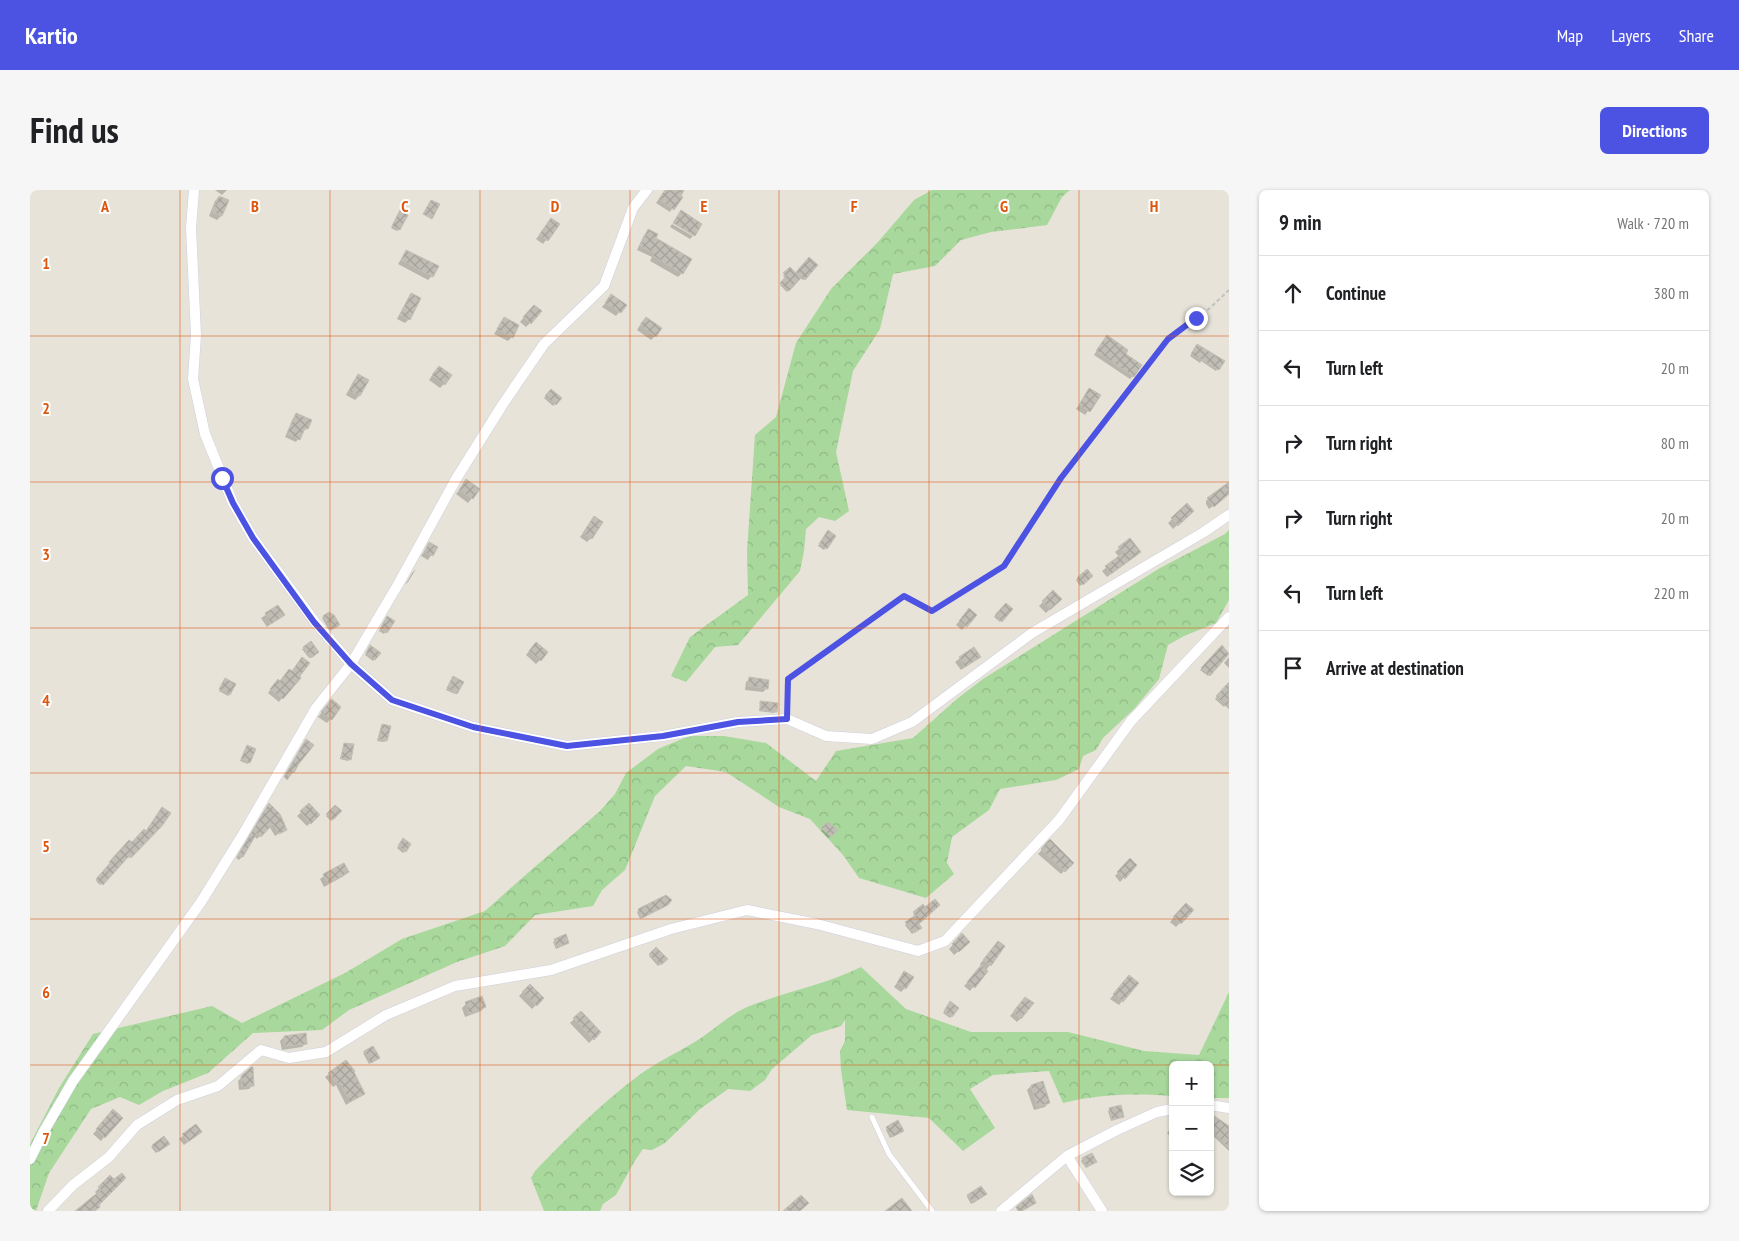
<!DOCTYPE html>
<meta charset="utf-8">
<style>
body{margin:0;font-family:"PT Sans Narrow",sans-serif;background:#f6f6f6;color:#202124}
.controls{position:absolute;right:15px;bottom:15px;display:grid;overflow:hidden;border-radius:8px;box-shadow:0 1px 4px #0004}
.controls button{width:45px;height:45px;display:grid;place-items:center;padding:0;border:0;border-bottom:1px solid #e0e0e0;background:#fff;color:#202124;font:25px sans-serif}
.stop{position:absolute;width:15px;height:15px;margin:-11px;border:4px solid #4c52e2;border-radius:50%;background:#fff}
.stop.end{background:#4c52e2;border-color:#fff;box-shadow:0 1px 5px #0008}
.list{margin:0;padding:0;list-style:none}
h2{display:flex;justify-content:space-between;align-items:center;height:65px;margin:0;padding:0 20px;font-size:21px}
h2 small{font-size:16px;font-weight:400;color:#757577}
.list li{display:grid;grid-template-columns:32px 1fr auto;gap:15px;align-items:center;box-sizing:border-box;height:75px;padding:0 20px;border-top:1px solid #e0e0e0}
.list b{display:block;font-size:19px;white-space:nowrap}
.list em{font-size:16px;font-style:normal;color:#757577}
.icon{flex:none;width:28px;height:28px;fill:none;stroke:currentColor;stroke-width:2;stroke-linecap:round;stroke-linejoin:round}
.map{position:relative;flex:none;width:1199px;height:1021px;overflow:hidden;border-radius:8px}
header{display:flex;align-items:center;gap:30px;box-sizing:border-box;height:70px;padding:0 25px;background:#4c52e2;color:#fff}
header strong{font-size:24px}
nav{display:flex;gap:28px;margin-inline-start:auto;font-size:18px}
.intro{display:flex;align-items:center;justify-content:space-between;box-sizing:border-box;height:120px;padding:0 30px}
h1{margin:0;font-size:35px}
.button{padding:12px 22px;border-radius:8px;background:#4c52e2;color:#fff;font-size:18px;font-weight:700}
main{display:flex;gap:30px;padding:0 30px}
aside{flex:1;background:#fff;border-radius:8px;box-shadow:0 1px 4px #0004}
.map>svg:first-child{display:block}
</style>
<header>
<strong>Kartio</strong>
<nav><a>Map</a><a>Layers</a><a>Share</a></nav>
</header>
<div class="intro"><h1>Find us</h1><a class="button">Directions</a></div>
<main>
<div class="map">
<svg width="1199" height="1021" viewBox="0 0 1199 1021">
<defs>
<pattern id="forest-crowns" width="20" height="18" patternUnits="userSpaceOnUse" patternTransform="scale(1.25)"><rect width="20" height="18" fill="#a8d89c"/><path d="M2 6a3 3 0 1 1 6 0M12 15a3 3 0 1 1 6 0" fill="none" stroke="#90b986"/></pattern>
<pattern id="building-cross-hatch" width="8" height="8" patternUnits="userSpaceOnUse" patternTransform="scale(1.25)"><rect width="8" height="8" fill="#c0bdb5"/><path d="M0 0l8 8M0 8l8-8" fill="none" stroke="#a5a29c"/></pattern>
</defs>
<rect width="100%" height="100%" fill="#e7e3d9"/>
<path fill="url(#forest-crowns)" d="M 902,0 L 1040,0 L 1032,7 L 1017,35 L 961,42 L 931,50 L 905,76 L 863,84 L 850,139 L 823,181 L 806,262 L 819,321 L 805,331 L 789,327 L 776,339 L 774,361 L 770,381 L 708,455 L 685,457 L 656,492 L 641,486 L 660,447 L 718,405 L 717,361 L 725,245 L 746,227 L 766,153 L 801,99 L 848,52 L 884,10 Z
M 1199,340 L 1199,410 L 1186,433 L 1154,446 L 1138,455 L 1129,489 L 1104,519 L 1073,548 L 1066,560 L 1053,566 L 1049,579 L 1026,590 L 970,599 L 959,620 L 922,647 L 917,673 L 924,684 L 896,708 L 829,688 L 813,665 L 780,629 L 749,617 L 696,582 L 656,576 L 625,606 L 595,680 L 572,700 L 563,716 L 505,725 L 475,756 L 427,772 L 319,820 L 292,840 L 223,843 L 178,883 L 133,901 L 109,915 L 90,907 L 61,919 L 19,983 L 6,1021 L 0,1021 L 0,954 L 29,898 L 63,844 L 182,816 L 212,833 L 315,783 L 372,749 L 455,721 L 500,681 L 569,622 L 585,604 L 596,583 L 628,559 L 659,546 L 694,546 L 736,553 L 786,591 L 806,561 L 883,548 L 928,508 L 953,489 L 1130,378 L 1195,344 Z
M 831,777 L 876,819 L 941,842 L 1038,842 L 1114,861 L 1169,865 L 1199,802 L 1199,908 L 1180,908 L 1180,875 L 1143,875 L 1143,906 C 1107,903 1068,904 1033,913 L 1019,881 L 963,885 L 940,899 L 965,938 L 933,961 L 899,928 L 817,920 L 811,880 L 810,861 L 815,851 L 815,830 L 811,836 L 782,845 L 742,879 L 735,890 L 720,901 L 698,899 L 670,919 L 635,953 L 622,960 L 613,959 L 604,972 L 586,1005 L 573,1014 L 570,1021 L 514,1021 L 501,988 L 505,981 C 538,947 570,914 608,886 C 625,873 645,864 663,853 C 682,842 697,826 717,817 C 754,802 795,795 831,777 Z"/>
<path fill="#0003" d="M 185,0 L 197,0 L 192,5 Z
M 635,0 L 653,0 L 640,22 L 626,13 Z
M 189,7 L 197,10 L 191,26 L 187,30 L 179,26 L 185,11 Z
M 368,24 L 369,39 L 367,41 L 361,38 Z
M 521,30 L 528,35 L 513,54 L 506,49 Z
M 642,34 L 663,46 L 660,49 L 640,37 Z
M 618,41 L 652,83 L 648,87 L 620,71 L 622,67 L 607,60 L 614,45 Z
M 376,62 L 402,86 L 398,90 L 368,74 Z
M 779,68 L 786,75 L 773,90 L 770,88 L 757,102 L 750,95 L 756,89 L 753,86 L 760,78 L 765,84 Z
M 381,104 L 390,109 L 379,129 L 375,133 L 367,129 L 378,108 Z
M 581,106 L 595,115 L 586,126 L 572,117 Z
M 500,120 L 500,133 L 496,137 L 490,132 Z
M 474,128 L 482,147 L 478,151 L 464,144 Z
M 612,132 L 625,146 L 621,150 L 607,140 Z
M 1074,150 L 1094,164 L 1103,186 L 1100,189 L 1064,165 Z
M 1166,158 L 1193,172 L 1186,181 L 1171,171 L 1170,173 L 1160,166 Z
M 405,181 L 414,194 L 410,198 L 399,190 Z
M 328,186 L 337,190 L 329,206 L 325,210 L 316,205 L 324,190 Z
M 521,200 L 530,208 L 523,216 L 514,208 Z
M 1060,200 L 1069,206 L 1055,225 L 1046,219 Z
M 266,225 L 280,231 L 277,239 L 273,241 L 266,252 L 255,247 L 263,228 Z
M 1199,293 L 1199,304 L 1179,319 L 1176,314 L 1176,311 Z
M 433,295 L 449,299 L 438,313 L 426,304 Z
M 1157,315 L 1162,321 L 1143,339 L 1138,333 Z
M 564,328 L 561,348 L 557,352 L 550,347 Z
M 796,344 L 804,346 L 794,360 L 788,356 Z
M 1100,349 L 1106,366 L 1077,387 L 1072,381 L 1089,367 L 1085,362 Z
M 400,353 L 406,357 L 398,370 L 391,366 Z
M 386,379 L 378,392 L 375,395 L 382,383 Z
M 1057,381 L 1061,386 L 1050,396 L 1046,390 Z
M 1023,402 L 1030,409 L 1016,423 L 1009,416 Z
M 976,415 L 981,419 L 970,432 L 964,427 Z
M 248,417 L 253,425 L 237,437 L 231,428 Z
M 299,423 L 306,436 L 299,440 L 292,428 Z
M 935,424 L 945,425 L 932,440 L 926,435 Z
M 356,429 L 363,431 L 354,444 L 349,441 Z
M 502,457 L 510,470 L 506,474 L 496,465 Z
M 1192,457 L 1198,463 L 1178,486 L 1170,480 Z
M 274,458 L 286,464 L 279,468 L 272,459 Z
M 339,458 L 349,463 L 343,471 L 335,465 Z
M 943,458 L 945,470 L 931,480 L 925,472 Z
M 1199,467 L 1199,478 L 1194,473 Z
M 422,489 L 426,503 L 425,504 L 416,500 Z
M 720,489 L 737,498 L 733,502 L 715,500 L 716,492 Z
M 194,491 L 199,504 L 198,506 L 189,501 Z
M 244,494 L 252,508 L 249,512 L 238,503 Z
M 1199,494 L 1199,511 L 1194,517 L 1185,509 Z
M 731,512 L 746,521 L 744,523 L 729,521 Z
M 298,515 L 310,517 L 297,533 L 288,527 Z
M 352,535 L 356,551 L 354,552 L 347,551 Z
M 314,554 L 320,569 L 318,571 L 310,569 Z
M 216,558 L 219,572 L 218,574 L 210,571 Z
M 279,615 L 289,625 L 277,636 L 267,626 Z
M 305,616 L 310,621 L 301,631 L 296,626 Z
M 236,618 L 256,639 L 245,646 L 239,636 L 227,649 L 224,646 L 212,667 L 209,670 L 206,668 Z
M 798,633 L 806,640 L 799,648 L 791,641 Z
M 131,635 L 99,668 L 97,666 L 70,695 L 66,691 L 98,653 L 102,653 Z
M 372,651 L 375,661 L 373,663 L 367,658 Z
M 1020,651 L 1042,673 L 1031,684 L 1008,664 Z
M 1100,670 L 1105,675 L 1090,692 L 1085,686 Z
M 314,674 L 318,682 L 314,686 L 294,697 L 290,689 L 294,686 Z
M 636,707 L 635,716 L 610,729 L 607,722 L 609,720 Z
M 1156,714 L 1162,720 L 1146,737 L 1140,732 Z
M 892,716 L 887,734 L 890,737 L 882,744 L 875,735 L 885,727 L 883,724 Z
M 932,745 L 935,756 L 924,765 L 919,759 Z
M 535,746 L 538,753 L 526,759 L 523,752 Z
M 964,756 L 960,775 L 940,801 L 934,796 L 952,776 L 950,774 Z
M 626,759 L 636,769 L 628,776 L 619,766 Z
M 875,782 L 875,798 L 871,802 L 864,797 Z
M 1095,791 L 1092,811 L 1089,815 L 1080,809 Z
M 500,795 L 513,808 L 502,819 L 489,806 Z
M 992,812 L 991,828 L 987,832 L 980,826 Z
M 436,814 L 455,817 L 451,821 L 435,827 L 432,818 Z
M 919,815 L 927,818 L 920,828 L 913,823 Z
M 551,822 L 570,842 L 559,853 L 540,833 Z
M 254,847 L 276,853 L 272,857 L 252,860 L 250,851 Z
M 342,857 L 346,870 L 339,874 L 333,863 Z
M 299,884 L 334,903 L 316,915 L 306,895 L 303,897 L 295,887 Z
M 212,887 L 223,895 L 219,899 L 209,900 L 208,891 Z
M 1001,896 L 1018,913 L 1015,917 L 1004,920 L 997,900 Z
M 1080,919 L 1093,927 L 1081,931 L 1078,921 Z
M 80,925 L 74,947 L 71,951 L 63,944 Z
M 1180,926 L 1199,938 L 1199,961 L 1180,943 Z
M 166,936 L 166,946 L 154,955 L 149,949 Z
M 1143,936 L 1143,949 L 1137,943 Z
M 857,938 L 871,942 L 860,948 L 856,940 Z
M 137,955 L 126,963 L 121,957 L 123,956 Z
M 1053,969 L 1064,973 L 1056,978 L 1051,971 Z
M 80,987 L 84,991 L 64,1021 L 47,1021 L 67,1004 L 65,1002 Z
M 954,1005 L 941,1014 L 937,1007 L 938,1006 Z"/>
<path fill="url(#building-cross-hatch)" stroke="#c2bfb4" d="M 635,0 L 654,0 L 651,6 L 653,7 L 644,20 L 629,9 Z
M 189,6 L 199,10 L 192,26 L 182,22 Z
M 401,10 L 410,14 L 402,29 L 393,24 Z
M 370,20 L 378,25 L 370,40 L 362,36 Z
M 651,20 L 672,34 L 665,46 L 643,33 Z
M 521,28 L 530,34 L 518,51 L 509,45 Z
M 618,39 L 628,44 L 626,48 L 662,69 L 653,84 L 623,66 L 624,63 L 610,56 Z
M 376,60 L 409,76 L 403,87 L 371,70 Z
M 779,67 L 788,75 L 775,90 L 766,82 Z
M 760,77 L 771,88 L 759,101 L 750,93 L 756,86 L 753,83 Z
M 381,103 L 391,108 L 380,130 L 370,125 Z
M 581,104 L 597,115 L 591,123 L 575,113 Z
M 504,115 L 512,121 L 501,134 L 493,127 Z
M 474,127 L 489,135 L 483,148 L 467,139 Z
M 616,127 L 632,138 L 626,147 L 610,135 Z
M 1077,145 L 1098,160 L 1096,164 L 1112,175 L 1104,187 L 1066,161 Z
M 1167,154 L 1195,171 L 1189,180 L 1161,164 Z
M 409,176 L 422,185 L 415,195 L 402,185 Z
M 328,184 L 339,190 L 330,206 L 319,201 Z
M 1059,198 L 1071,205 L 1060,222 L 1049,215 Z
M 521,199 L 532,208 L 526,215 L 515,206 Z
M 266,223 L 282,230 L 278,239 L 275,238 L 270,250 L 257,244 Z
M 436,289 L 450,299 L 443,309 L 429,300 Z
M 1199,292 L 1199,304 L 1184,317 L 1177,308 Z
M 1157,313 L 1164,321 L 1148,336 L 1141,328 Z
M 564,326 L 573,332 L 562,349 L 553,343 Z
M 798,340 L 806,346 L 797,359 L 789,354 Z
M 1100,348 L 1111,362 L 1081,384 L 1075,376 L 1093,363 L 1088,357 Z
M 399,352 L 408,357 L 403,366 L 394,362 Z
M 1057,379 L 1063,386 L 1053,395 L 1047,388 Z
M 1023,400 L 1032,409 L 1020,420 L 1012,411 Z
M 976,413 L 983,419 L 972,432 L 965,425 Z
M 248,415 L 255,425 L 241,434 L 235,423 Z
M 939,418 L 947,425 L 937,437 L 929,431 Z
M 299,422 L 304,425 L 310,435 L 301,440 L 293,426 Z
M 357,426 L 365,431 L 357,443 L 350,439 Z
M 281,451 L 289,462 L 281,468 L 273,457 Z
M 506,452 L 518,462 L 511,471 L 499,461 Z
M 340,455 L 351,463 L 345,470 L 336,463 Z
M 1192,455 L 1199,464 L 1180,486 L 1171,478 Z
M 944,457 L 951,467 L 935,477 L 929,467 Z
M 272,467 L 280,473 L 270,486 L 271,488 L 253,509 L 240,499 L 248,489 L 250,491 L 259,479 L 262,481 Z
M 423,486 L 434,492 L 427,504 L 417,498 Z
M 719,487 L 739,490 L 738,499 L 718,496 Z
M 195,488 L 206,494 L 200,505 L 189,499 Z
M 1199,492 L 1199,519 L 1186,506 Z
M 302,509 L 311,517 L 302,530 L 291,522 Z
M 730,511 L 748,513 L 747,522 L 730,520 Z
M 352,534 L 361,536 L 357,551 L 348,549 Z
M 276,549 L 284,555 L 268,575 L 264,583 L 263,582 L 257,590 L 254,587 Z
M 314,553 L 324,554 L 321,570 L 311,568 Z
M 217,555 L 226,559 L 220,573 L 211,569 Z
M 239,613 L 250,624 L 257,640 L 249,644 L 243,634 L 231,647 L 227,643 L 213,667 L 208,665 Z
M 279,613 L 290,625 L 281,634 L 270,621 Z
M 305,615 L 312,621 L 303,630 L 296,624 Z
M 132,617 L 141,623 L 132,636 L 101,668 L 99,666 L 73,695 L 66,689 L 80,673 L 79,672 L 99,650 L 102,652 L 114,639 L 116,641 Z
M 798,632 L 808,640 L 801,647 L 791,638 Z
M 373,648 L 381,654 L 376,662 L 368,656 Z
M 1020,649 L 1044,673 L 1035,682 L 1011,659 Z
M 1100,668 L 1107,675 L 1095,689 L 1087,682 Z
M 314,673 L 319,682 L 298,694 L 293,684 Z
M 636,705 L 642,710 L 638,715 L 612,728 L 608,719 Z
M 905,709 L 910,715 L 889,734 L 892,738 L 884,743 L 875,732 L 886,725 L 883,722 L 893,714 L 895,717 Z
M 1156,713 L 1164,720 L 1151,734 L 1143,727 Z
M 932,743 L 940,752 L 929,762 L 922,754 Z
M 536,744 L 539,753 L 527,758 L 524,749 Z
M 968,751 L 975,756 L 961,776 L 953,770 Z
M 626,757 L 638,769 L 631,775 L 619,764 Z
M 951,775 L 958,781 L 945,798 L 937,792 Z
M 874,781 L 884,787 L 876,799 L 867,793 Z
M 1099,785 L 1109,793 L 1093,812 L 1083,804 Z
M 500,794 L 514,808 L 507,816 L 492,802 Z
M 452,806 L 456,817 L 439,824 L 435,812 Z
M 995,807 L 1004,813 L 991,829 L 983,822 Z
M 920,811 L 929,818 L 922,827 L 914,821 Z
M 551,821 L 571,842 L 564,850 L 543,828 Z
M 276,843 L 277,854 L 255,856 L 254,846 Z
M 343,856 L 350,868 L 341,873 L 334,861 Z
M 316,870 L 325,881 L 324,882 L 335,904 L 320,912 L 310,893 L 308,894 L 298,883 Z
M 221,877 L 223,877 L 224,896 L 212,897 L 211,886 Z
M 1013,891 L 1020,913 L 1007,917 L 1001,895 Z
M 1091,915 L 1094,927 L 1082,930 L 1079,918 Z
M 83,919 L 93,928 L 75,948 L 66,939 Z
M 1180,923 L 1199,936 L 1199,958 L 1180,940 Z
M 868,930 L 874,941 L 862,947 L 856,937 Z
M 166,934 L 172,942 L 158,952 L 152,944 Z
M 134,946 L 140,954 L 128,962 L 122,955 Z
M 1062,963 L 1067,972 L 1057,977 L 1052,968 Z
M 92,983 L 96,988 L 69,1015 L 70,1017 L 65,1021 L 45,1021 L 71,1000 L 68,997 L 80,985 L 84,989 Z
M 951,996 L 957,1004 L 943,1013 L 937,1005 Z
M 1002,1004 L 1006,1013 L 992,1021 L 988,1021 L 986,1017 Z
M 771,1005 L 779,1013 L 770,1021 L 753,1021 Z
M 872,1008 L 882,1021 L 855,1021 Z"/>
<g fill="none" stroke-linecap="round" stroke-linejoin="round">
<g stroke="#cfd0de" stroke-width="6">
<path id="service" d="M 842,927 L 859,964 L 902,1021"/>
</g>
<g stroke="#cfd0de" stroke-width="11">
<path id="minor" d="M 164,0 L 161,38 L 166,145 L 163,189 L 175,244 L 203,313 L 223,348 L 285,432 L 321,474 L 362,510 L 443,537 L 537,556 L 633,546 L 708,532 L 757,529 L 796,546 L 842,549 L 882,532 L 1002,443 L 1174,342 L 1199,325
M 1180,915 L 1199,918
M 1037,966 L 1072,1021
M 0,969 L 14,941 L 43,891 L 171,712 L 212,646 L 286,518 L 321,474 L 370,391 L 426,289 L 473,214 L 514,154 L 574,96 L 603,18 L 617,0
M 18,1021 L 43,995 L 79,967 L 107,935 L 147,910 L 188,896 L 231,860 L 259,868 L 296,862 L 356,825 L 425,796 L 521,780 L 641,739 L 717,720 L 787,734 L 888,761 L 915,751 L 1029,630 L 1101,531 L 1199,427
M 971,1021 L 1037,966 L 1087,940 L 1127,922 L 1143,919"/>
</g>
<path stroke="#c2c2c2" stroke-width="2" stroke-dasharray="4 2.5" stroke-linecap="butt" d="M 757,519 L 759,489 L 874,406 L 902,421 L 974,376 L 1031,288 L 1138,149 L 1180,118 L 1199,100"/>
<use href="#service" stroke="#fff" stroke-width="5"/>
<use href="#minor" stroke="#fff" stroke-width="10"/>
</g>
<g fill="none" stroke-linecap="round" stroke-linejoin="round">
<path stroke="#4c52e2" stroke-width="6" d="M 192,288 L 203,313 L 223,348 L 284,432 L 321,474 L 362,510 L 443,537 L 537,556 L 633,546 L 708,532 L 757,529 L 758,489 L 874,406 L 902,421 L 974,376 L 1031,288 L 1138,149 L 1166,128"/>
</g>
<path fill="none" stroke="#de560d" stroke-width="1" stroke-opacity="0.55" d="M 150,0 L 150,1021M 300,0 L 300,1021M 450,0 L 450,1021M 600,0 L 600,1021M 749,0 L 749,1021M 899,0 L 899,1021M 1049,0 L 1049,1021M 0,146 L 1199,146M 0,292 L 1199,292M 0,438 L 1199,438M 0,583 L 1199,583M 0,729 L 1199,729M 0,875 L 1143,875M 1180,875 L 1199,875"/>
<g font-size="16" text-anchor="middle" font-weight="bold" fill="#de560d" stroke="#fff" stroke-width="4" stroke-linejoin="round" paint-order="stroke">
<text x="75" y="22">A</text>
<text x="225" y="22">B</text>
<text x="375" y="22">C</text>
<text x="525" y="22">D</text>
<text x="674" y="22">E</text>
<text x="824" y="22">F</text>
<text x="974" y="22">G</text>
<text x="1124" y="22">H</text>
<text x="16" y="79">1</text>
<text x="16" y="224">2</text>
<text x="16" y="370">3</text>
<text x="16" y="516">4</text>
<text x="16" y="662">5</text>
<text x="16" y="808">6</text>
<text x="16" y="954">7</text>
</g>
</svg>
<div class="controls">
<button>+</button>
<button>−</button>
<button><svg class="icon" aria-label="layers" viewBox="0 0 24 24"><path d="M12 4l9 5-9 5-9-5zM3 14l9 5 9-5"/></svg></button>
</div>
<div class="stop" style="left:192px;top:288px"></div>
<div class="stop end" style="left:1166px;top:128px"></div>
</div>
<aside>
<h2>9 min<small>Walk · 720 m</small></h2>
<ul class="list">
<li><svg class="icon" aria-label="ahead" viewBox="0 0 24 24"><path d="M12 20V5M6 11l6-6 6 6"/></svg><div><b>Continue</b></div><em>380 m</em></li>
<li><svg class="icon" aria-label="left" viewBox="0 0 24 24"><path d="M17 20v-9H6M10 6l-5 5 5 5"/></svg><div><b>Turn left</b></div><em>20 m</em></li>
<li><svg class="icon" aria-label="right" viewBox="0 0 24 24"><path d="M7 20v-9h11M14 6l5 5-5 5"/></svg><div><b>Turn right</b></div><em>80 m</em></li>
<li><svg class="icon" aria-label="right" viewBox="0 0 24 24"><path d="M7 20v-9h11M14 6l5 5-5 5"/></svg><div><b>Turn right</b></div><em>20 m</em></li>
<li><svg class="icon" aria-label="left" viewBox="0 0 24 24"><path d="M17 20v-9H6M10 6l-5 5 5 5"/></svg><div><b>Turn left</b></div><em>220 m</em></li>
<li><svg class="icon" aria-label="arrive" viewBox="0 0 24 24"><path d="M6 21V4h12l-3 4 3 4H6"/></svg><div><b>Arrive at destination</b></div></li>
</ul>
</aside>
</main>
